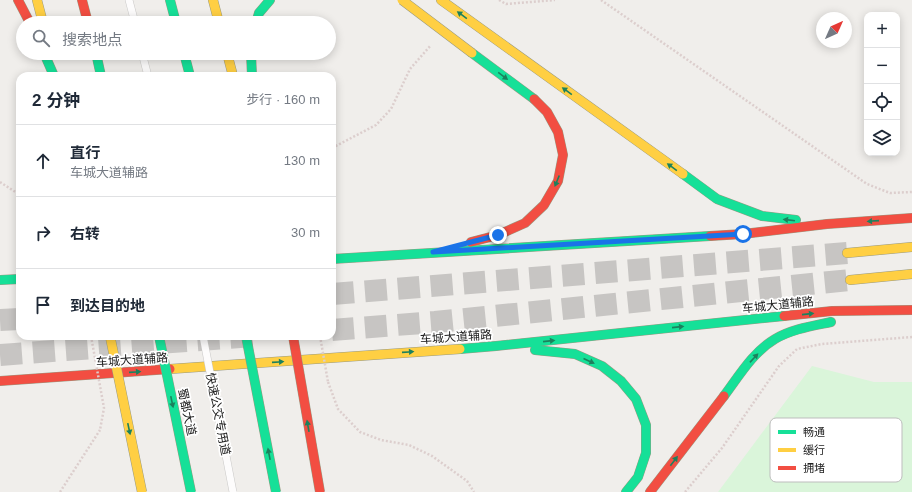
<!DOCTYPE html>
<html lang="zh">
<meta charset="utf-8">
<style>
body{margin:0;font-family:Arial,"Noto Sans SC",sans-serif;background:#f2f2f3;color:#1f2937}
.controls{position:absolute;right:12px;top:12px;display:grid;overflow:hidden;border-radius:8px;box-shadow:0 2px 10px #0003}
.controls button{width:36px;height:36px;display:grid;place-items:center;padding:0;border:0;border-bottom:1px solid #e0e1e3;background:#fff;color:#1f2937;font:20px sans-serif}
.compass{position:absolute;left:816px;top:12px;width:36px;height:36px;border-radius:50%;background:#fff;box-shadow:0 2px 10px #0003;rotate:45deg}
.stop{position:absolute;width:12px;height:12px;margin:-9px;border:3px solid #1a73e8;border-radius:50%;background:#fff}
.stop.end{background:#1a73e8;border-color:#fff;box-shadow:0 1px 4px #0008}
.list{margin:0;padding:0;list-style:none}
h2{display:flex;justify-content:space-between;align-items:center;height:52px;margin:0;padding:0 16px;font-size:17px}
h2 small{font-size:13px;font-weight:400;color:#747a83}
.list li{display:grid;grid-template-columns:26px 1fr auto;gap:12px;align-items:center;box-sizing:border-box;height:72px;padding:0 16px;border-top:1px solid #e0e1e3}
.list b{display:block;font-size:15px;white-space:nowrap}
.list p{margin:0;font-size:13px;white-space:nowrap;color:#747a83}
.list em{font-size:13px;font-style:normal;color:#747a83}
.icon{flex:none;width:22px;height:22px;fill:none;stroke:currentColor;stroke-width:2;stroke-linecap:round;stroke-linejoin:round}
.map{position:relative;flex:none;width:912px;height:492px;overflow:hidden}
.search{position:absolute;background:#fff;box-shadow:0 2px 10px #0003;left:16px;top:16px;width:320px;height:44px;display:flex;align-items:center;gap:10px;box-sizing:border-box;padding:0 14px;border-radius:22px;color:#747a83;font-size:15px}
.panel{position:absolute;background:#fff;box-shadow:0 2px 10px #0003;left:16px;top:72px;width:320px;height:268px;border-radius:12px}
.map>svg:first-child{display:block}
</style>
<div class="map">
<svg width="912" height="492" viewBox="0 0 912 492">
<rect width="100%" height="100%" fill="#f0eeeb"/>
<path fill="#daf5da" d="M 812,366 L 874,382 L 912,382 L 912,492 L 718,492 Z"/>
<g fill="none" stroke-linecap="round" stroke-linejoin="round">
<path stroke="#c7c5c3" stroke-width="22" stroke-dasharray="22 11" stroke-linecap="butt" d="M 332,294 L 847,253
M 0,320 L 20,319
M 332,330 L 435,322 L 850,280
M 0,355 L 253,336"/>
<g stroke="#c9c8c7" stroke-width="8">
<path id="lane" d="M 129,0 L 135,23
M 142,53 L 148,76"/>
</g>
<g stroke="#999a82" stroke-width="10">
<path id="fast" d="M 170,0 L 176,23
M 256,23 L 259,13 L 270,0
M 44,53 L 54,76
M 96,53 L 101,76
M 184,53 L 190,76
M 251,53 L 252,76
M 472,53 L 534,99
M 683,174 L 717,199 L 762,216 L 796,220
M 332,259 L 710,236
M 0,280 L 20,279
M 460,349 L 496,346 L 784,316
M 535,350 L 575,354 L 602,366 L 621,381 L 636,399 L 646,425 L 646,453 L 638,477 L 626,492
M 724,396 C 739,376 753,352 775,339 C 792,329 812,326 831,322"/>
</g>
<g stroke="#999a82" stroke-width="10">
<path id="slow" d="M 37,0 L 43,23
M 213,0 L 219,23
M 441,0 L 683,174
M 227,53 L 233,76
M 847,253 L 912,247
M 850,280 L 912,274
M 170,369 L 460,349"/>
</g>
<g stroke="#999a82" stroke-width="10">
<path id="jam" d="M 18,0 L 30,23
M 82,0 L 88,23
M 710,236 L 743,234 L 827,224 L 912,218
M 471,242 L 498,235 L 525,223 L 544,205 L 558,181 L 563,155 L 558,132 L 547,112 L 534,99
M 784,316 L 832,311 L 912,310
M 0,381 L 170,369
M 650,492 L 724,396"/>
</g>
<path stroke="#dccecd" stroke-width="2.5" stroke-dasharray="2 2" stroke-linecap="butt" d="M 499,0 L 506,4 L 555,0
M 601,0 L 867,184 L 890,193 L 912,192
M 332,148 L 376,125 L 391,109 L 410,69 L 431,45
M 0,182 L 20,195
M 328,382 L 338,409 L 360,432 L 381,440 L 409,445 L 432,456 L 467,481 L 474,492
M 60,492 L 100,430
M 685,492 L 722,448 L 779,366 L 797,349 L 822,344 L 912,337"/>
<use href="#lane" stroke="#fdfcfc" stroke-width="7"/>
<use href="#fast" stroke="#16e098" stroke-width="9"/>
<use href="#slow" stroke="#ffcf43" stroke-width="9"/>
<use href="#jam" stroke="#f24e42" stroke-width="9"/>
<g stroke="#c9c8c7" stroke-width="8" stroke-linecap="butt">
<path id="lane-bridge" d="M 203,336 L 233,492"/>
</g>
<g stroke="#999a82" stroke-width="10" stroke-linecap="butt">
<path id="fast-bridge" d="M 159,336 L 191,492
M 246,336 L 276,492"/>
</g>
<g stroke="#999a82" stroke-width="10" stroke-linecap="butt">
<path id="slow-bridge" d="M 402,0 L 472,53
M 110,336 L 142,492"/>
</g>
<g stroke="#999a82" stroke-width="10" stroke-linecap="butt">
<path id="jam-bridge" d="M 293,336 L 320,492"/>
</g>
<path stroke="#dccecd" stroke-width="2.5" stroke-dasharray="2 2" stroke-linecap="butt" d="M 91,336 L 104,408 L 100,430
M 320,336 L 328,382"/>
<use href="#lane-bridge" stroke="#fdfcfc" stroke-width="7"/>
<use href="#fast-bridge" stroke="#16e098" stroke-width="9"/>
<use href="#slow-bridge" stroke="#ffcf43" stroke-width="9"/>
<use href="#jam-bridge" stroke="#f24e42" stroke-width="9"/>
</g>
<defs><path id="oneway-solid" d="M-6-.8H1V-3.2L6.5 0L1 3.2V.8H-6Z"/></defs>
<g fill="#1c815d">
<use href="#oneway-solid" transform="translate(462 15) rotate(-144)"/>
<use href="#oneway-solid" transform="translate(503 76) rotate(37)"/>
<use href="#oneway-solid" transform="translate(567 91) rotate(-144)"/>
<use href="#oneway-solid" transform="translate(672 167) rotate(-144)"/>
<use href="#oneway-solid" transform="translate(557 181) rotate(112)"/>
<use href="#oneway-solid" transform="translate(789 220) rotate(-173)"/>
<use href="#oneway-solid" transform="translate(873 221) rotate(176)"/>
<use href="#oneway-solid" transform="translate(808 314) rotate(-6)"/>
<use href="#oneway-solid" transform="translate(678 327) rotate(-6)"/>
<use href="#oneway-solid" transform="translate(549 341) rotate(-6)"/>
<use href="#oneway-solid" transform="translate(408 352) rotate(-4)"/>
<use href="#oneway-solid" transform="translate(754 358) rotate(-47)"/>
<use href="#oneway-solid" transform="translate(589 361) rotate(24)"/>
<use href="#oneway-solid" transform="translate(278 362) rotate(-4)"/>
<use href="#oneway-solid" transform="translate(135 372) rotate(-4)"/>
<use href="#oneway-solid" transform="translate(172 402) rotate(78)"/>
<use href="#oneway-solid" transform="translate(308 426) rotate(-100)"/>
<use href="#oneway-solid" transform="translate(129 429) rotate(78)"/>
<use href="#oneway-solid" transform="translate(269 454) rotate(-101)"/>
<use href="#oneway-solid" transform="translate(674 461) rotate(-53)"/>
</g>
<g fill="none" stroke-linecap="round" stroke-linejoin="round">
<path stroke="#1a73e8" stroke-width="5" d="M 498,235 L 433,252 L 743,234"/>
</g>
<g text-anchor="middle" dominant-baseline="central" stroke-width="3.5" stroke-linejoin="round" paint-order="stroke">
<g font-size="12" fill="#222" stroke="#fff">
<text transform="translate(778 305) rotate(-6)">车城大道辅路</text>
<text transform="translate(456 337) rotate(-4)">车城大道辅路</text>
<text transform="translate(132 360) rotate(-4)">车城大道辅路</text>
<text transform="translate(187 412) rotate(78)">蜀都大道</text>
<text transform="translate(218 414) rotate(79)">快速公交专用道</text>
</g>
</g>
<rect x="770" y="418" width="132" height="64" rx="6" fill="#fff" stroke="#bdbdbd" stroke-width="1"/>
<rect x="778" y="430" width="18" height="4" fill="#16e098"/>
<rect x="778" y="448" width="18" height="4" fill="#ffcf43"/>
<rect x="778" y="466" width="18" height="4" fill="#f24e42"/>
<g font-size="11" fill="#222">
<text x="803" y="436">畅通</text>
<text x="803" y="454">缓行</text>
<text x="803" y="472">拥堵</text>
</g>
</svg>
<div class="controls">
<button>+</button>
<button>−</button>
<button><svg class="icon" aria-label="locate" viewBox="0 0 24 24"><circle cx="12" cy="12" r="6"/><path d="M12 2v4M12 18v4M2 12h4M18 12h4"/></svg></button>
<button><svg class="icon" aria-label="layers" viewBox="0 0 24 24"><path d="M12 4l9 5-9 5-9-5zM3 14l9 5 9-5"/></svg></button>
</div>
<svg class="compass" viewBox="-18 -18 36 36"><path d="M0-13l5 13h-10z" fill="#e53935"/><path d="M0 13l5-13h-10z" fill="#747a83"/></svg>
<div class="stop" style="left:743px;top:234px"></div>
<div class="stop end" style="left:498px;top:235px"></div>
<div class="search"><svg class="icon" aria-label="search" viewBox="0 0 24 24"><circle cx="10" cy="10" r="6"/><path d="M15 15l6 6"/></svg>搜索地点</div>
<section class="panel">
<h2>2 分钟<small>步行 · 160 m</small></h2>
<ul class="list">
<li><svg class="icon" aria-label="ahead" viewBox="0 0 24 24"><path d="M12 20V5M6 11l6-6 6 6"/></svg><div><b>直行</b><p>车城大道辅路</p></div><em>130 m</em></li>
<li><svg class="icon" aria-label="right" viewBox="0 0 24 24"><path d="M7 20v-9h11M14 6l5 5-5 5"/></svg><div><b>右转</b></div><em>30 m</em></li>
<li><svg class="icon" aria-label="arrive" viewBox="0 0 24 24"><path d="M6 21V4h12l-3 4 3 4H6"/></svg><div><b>到达目的地</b></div></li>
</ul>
</section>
</div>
